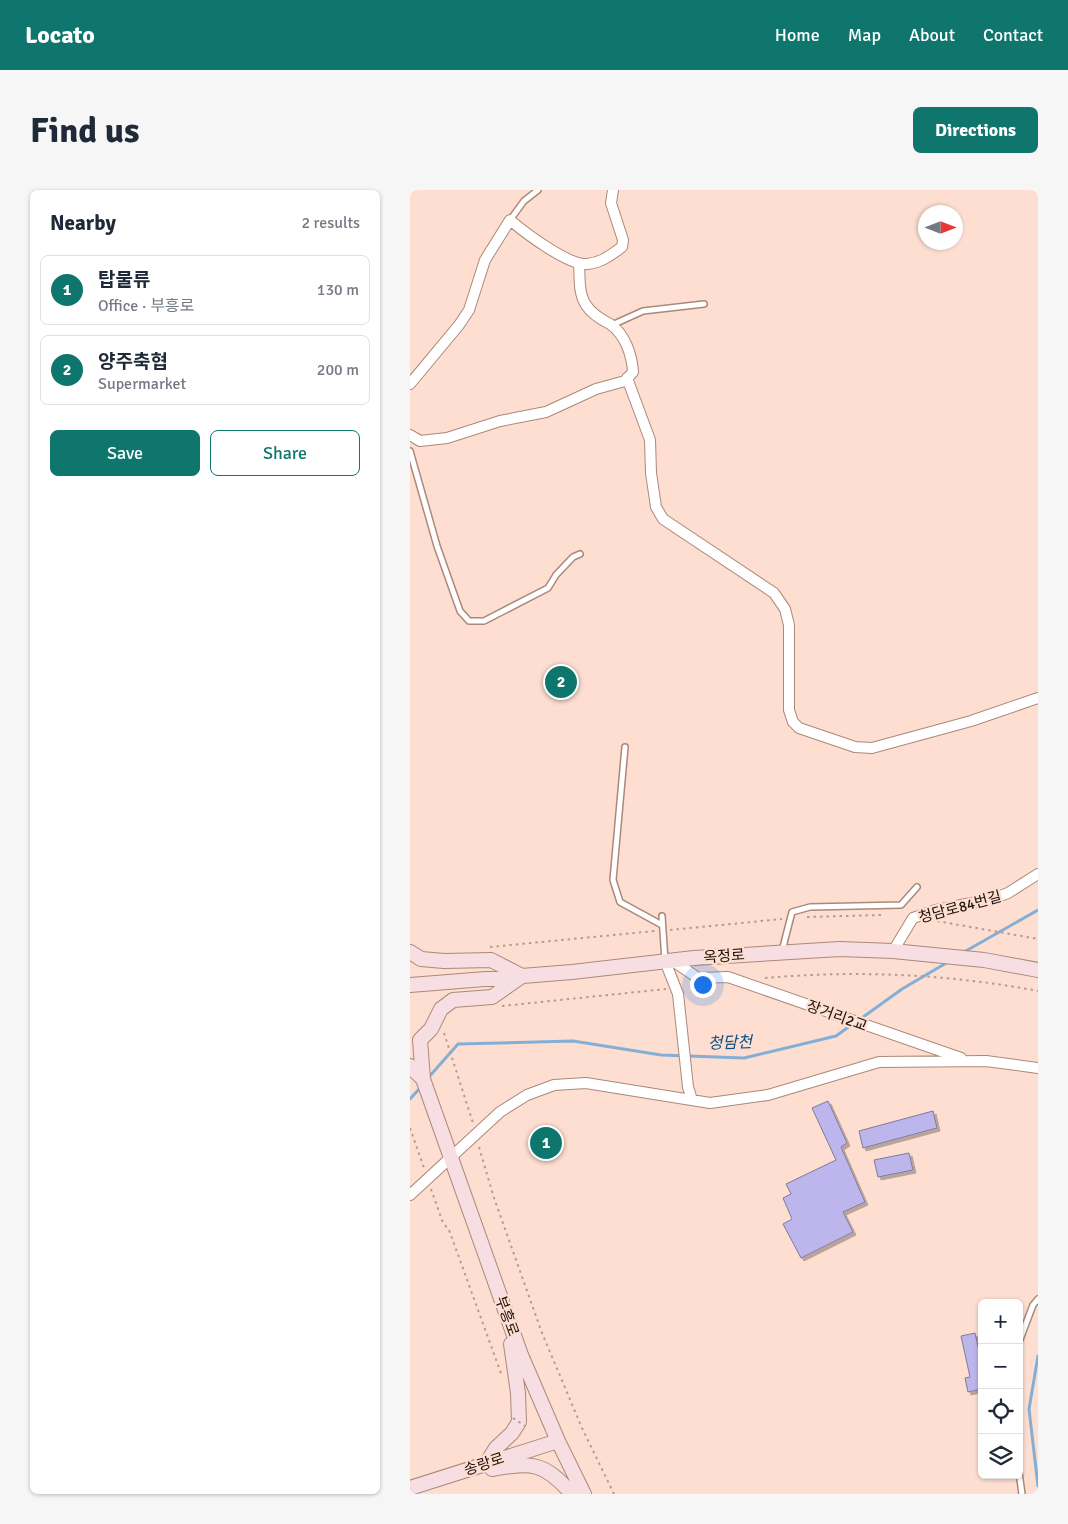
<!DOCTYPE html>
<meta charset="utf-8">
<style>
body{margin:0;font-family:Signika,"Noto Sans KR",sans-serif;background:#f6f6f7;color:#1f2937}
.controls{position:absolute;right:15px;bottom:15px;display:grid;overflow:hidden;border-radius:8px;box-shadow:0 1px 4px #0004}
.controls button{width:45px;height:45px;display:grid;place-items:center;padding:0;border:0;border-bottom:1px solid #e0e1e3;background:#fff;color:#1f2937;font:25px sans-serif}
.compass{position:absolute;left:508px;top:15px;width:45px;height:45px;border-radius:50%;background:#fff;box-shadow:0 1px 4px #0004;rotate:90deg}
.you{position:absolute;left:292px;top:794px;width:18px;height:18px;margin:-12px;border:4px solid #fff;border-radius:50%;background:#1a73e8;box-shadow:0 0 0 8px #1a73e833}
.badge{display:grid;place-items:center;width:32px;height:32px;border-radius:50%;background:#0f766e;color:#fff;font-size:16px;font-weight:700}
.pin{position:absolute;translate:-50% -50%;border:2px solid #fff;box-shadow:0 1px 5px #0006}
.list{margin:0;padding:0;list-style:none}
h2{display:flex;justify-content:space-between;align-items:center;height:65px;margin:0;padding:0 20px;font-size:21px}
h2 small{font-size:16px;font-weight:400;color:#747a83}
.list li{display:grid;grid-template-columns:32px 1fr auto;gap:15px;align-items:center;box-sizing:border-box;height:70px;margin:0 10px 10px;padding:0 10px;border:1px solid #e0e1e3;border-radius:8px}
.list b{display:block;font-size:19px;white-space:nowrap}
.list p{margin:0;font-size:16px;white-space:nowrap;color:#747a83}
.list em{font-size:16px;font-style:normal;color:#747a83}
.actions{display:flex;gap:10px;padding:15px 20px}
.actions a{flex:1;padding:11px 0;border:1px solid #0f766e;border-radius:8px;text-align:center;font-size:18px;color:#0f766e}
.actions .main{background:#0f766e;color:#fff}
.icon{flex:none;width:28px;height:28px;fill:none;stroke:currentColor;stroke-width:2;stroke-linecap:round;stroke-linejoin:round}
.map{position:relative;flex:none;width:628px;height:1304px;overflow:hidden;border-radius:8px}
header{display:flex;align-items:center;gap:30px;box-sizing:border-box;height:70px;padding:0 25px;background:#0f766e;color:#fff}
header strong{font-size:24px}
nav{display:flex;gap:28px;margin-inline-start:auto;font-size:18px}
.intro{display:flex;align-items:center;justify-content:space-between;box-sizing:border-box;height:120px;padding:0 30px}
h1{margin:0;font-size:35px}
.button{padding:12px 22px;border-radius:8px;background:#0f766e;color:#fff;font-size:18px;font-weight:700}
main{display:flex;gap:30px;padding:0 30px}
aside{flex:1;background:#fff;border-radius:8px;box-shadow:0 1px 4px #0004}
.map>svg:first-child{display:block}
</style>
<header>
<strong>Locato</strong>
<nav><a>Home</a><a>Map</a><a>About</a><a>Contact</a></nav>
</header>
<div class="intro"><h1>Find us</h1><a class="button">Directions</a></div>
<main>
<aside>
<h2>Nearby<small>2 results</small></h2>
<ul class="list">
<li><span class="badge">1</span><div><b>탑물류</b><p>Office · 부흥로</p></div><em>130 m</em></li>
<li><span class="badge">2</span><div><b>양주축협</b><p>Supermarket</p></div><em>200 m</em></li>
</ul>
<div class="actions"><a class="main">Save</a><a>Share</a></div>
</aside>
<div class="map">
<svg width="628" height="1304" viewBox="0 0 628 1304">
<defs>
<filter id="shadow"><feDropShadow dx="3" dy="3" stdDeviation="0" flood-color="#0004"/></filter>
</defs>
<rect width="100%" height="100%" fill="#fdded1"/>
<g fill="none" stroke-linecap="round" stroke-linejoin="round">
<path stroke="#83afd7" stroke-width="3" d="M 554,762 L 628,720
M 449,830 L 492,799 L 538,772
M 18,888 L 48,854 L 163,851 L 251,865 L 334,868 L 426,846 L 444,833
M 0,909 L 11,897
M 628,1166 L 619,1219 L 628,1296"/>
</g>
<path fill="#bcb6ec" stroke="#7d7a9a" filter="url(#shadow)" d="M 418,911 L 437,953 L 431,957 L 455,1012 L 433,1022 L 443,1042 L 391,1068 L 373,1034 L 382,1029 L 373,1008 L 381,1004 L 376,994 L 426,970 L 402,918 Z
M 523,921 L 527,938 L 453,958 L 449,941 Z
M 499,963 L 503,980 L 468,987 L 464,970 Z
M 565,1143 L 572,1174 L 572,1199 L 558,1202 L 555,1188 L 560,1187 L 551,1146 Z"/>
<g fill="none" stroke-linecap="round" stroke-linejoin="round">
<g stroke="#ac887a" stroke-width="8">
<path id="lane" d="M 100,30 L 114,11 L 128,0
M 202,135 L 233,121 L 294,114
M 0,261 L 27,356 L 50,421 L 59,431 L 74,431 L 138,398 L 146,385 L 163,367 L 170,364
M 215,557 L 203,690 L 210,712 L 252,735
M 252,726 L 255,771
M 372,761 L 382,722 L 400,717 L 491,715 L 507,697
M 609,1152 L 623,1115 L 628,1109
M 609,1282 L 612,1304"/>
</g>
<g stroke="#ac887a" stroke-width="12">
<path id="street" d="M 217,188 L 240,250 L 241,283 L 246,317 L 253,329 L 364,403 L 375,419 L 379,435 L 379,520 L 383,532 L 389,538 L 445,557 L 462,558 L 561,531 L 628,508
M 0,194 L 49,135 L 59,120 L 75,70 L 100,30 C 114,42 159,76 177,74 C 191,73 201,65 212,57 L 213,50 L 201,13 L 203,0
M 0,245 L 10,251 L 37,248 L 90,231 L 136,222 L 186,199 L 215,191 L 223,182 C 222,165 215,144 200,134 C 192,130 181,123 176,115 C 168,103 170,86 169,73
M 483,761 L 503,728 L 526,720 L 582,709 L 598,703 L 628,684
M 255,771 L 268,804 L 278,897 L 282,910
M 263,771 L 288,788 L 318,787 L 551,868
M 0,1005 L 90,922 L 117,905 L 144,895 L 176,893 L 300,913 L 358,905 L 469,872 L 576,871 L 628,878"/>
</g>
<g stroke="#ac887a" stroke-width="16">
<path id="secondary" d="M 0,762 L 11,769 L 34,771 L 81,770 L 112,786 L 82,807 L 43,810 L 31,819 L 21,839 L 10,850 L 13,889 L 111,1165 L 148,1251 L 174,1304
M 0,795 L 162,782 L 284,768 L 430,759 L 483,761 L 574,770 L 628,780
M 0,876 L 13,889
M 76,1274 L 86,1258 L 102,1243 L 109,1232 L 108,1203 L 101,1154
M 82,1279 C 122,1272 134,1272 162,1304
M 0,1298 L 148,1251"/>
</g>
<path stroke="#b59c91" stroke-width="2" stroke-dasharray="2.5 4" stroke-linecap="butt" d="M 397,727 L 472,725
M 527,731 L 628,749
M 260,740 L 372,729
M 80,757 L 245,741
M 355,788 C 445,780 539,784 628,801
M 92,816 L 256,799
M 34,843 L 63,933
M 0,938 L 14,978
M 69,957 L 84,1008 L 132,1143 L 172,1238 L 204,1304
M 21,999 L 33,1033 L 39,1040 L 92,1186"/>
<use href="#lane" stroke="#fff" stroke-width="5"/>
<use href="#street" stroke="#fff" stroke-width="10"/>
<use href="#secondary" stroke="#f7dee2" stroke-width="14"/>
<path stroke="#b59c91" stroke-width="2" stroke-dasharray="2.5 4" stroke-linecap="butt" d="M 103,1228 L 115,1236"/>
</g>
<g text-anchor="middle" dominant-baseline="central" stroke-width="4.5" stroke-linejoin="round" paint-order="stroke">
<g font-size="15" fill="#1e110c" stroke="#fdded1">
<text transform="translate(550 717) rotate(-15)">청담로84번길</text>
<text transform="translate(314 766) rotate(-4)">옥정로</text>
<text transform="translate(427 826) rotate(20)">장거리2교</text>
<text transform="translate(97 1126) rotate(70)">부흥로</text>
<text transform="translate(74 1274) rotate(-18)">송랑로</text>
</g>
<g font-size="16" font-style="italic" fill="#0b5184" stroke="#fdded1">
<text transform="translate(320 853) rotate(-2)">청담천</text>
</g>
</g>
</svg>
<div class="controls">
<button>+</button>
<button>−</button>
<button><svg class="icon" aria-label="locate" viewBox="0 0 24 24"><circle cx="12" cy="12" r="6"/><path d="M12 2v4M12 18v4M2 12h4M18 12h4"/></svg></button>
<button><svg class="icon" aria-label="layers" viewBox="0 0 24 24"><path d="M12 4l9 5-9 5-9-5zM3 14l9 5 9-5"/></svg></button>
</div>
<svg class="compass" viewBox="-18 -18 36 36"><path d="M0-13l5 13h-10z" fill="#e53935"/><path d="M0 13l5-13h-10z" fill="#747a83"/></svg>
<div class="you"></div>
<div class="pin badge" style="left:136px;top:953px">1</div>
<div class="pin badge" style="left:151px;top:492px">2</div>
</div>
</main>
